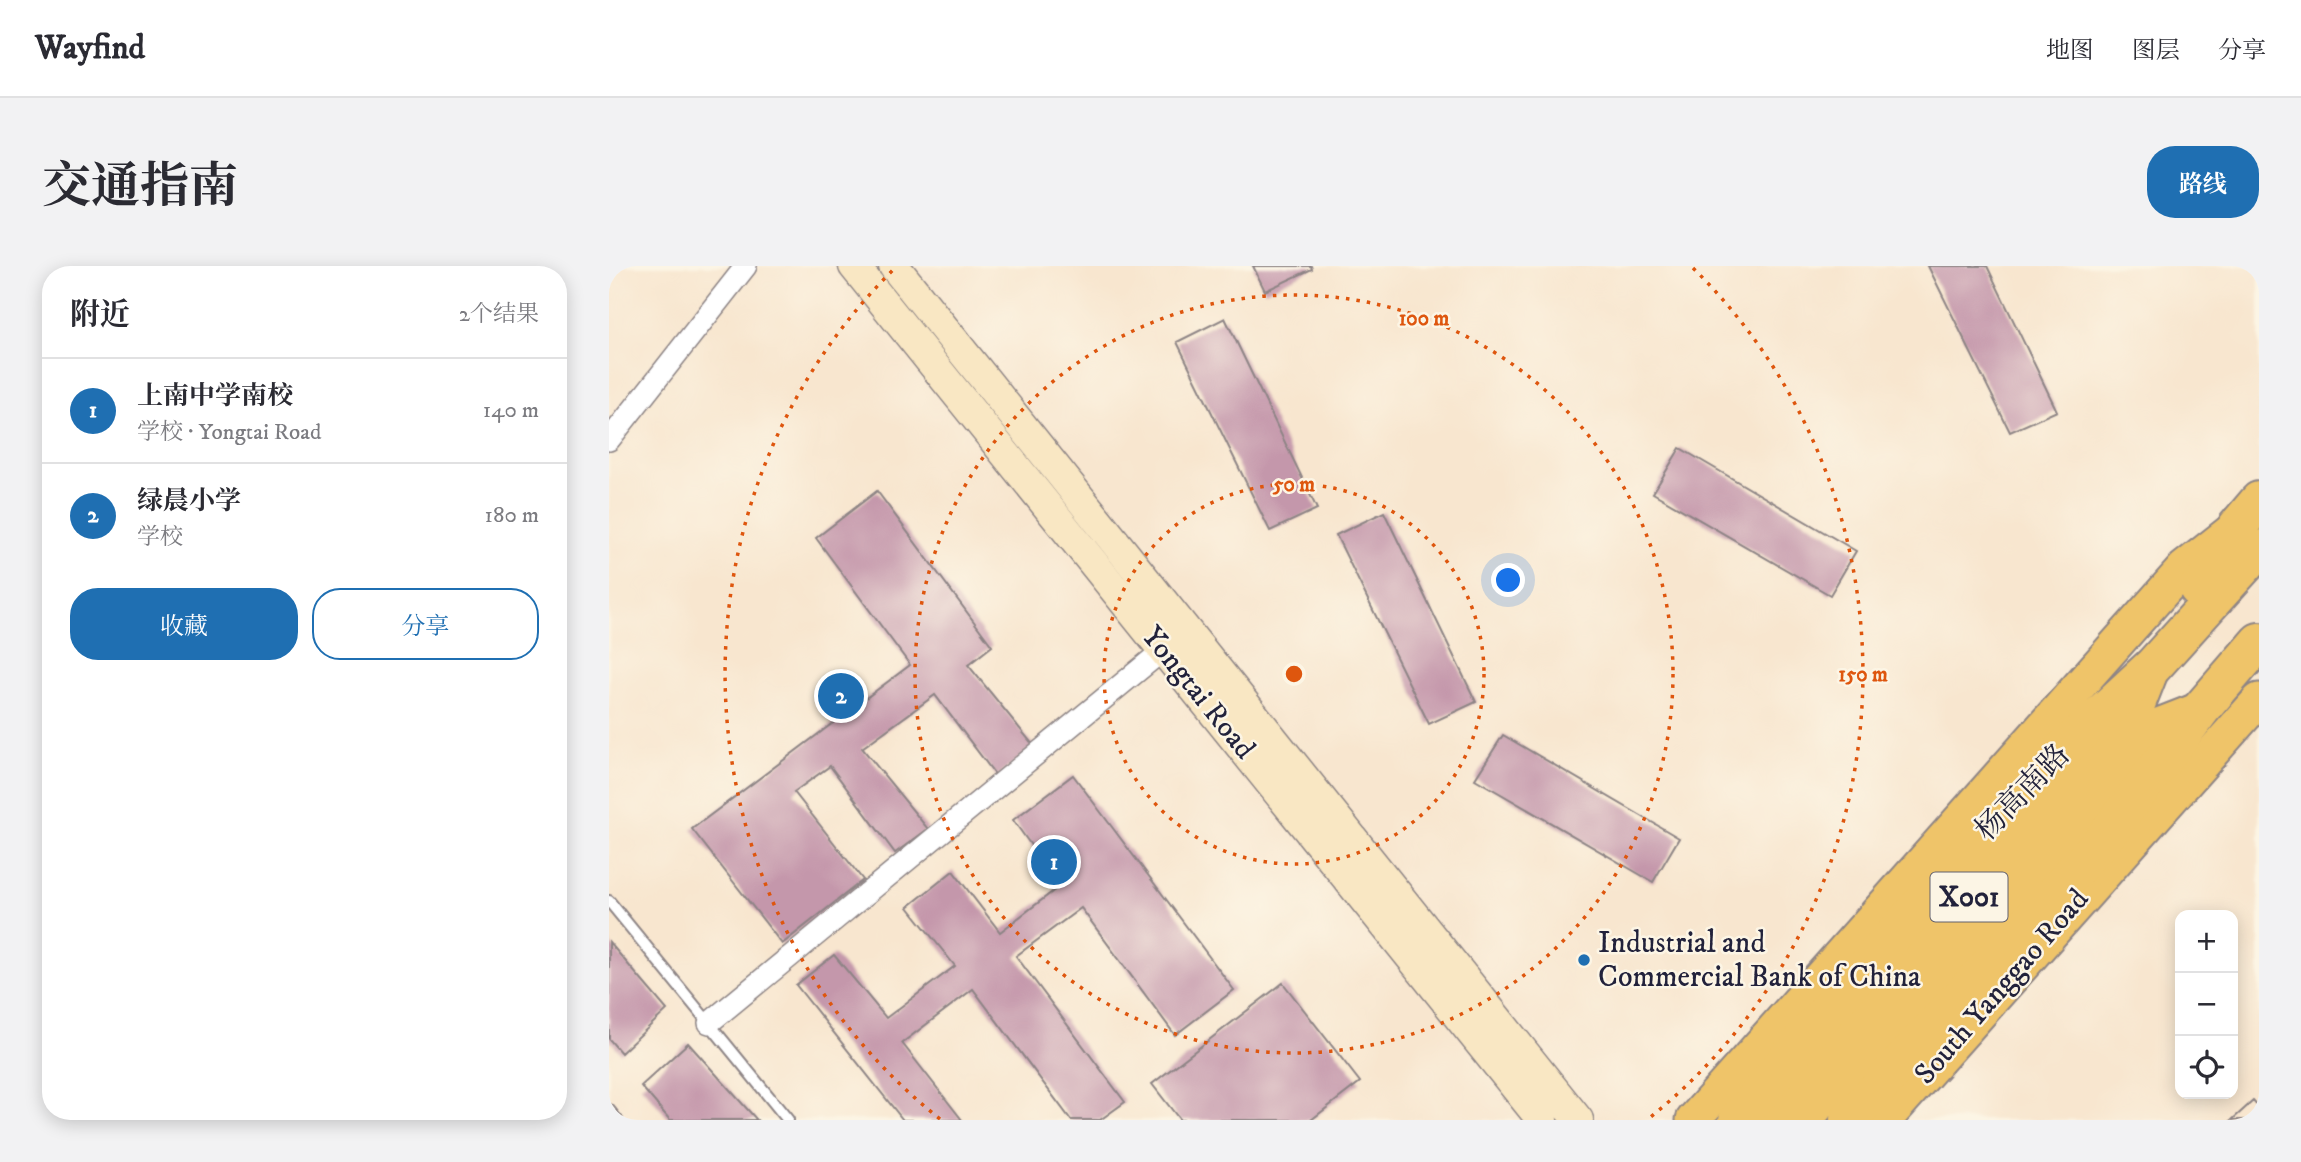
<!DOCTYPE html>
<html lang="zh">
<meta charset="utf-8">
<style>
body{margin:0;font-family:"IM FELL DW Pica","Noto Serif SC",serif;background:#f2f2f3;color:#2b2b33}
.controls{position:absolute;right:21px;bottom:21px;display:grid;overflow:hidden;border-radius:14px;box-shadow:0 4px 18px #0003}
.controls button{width:63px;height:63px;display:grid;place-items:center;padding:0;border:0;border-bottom:2px solid #e1e1e2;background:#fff;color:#2b2b33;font:35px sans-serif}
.you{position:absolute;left:900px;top:315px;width:24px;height:24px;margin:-18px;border:5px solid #fff;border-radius:50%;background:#1a73e8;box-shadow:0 0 0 10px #1a73e833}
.badge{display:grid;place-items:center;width:46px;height:46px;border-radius:50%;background:#1f6fb2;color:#fff;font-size:23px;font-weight:700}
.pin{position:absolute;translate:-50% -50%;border:4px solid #fff;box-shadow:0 2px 7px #0006}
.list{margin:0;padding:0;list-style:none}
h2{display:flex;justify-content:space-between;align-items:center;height:91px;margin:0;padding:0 28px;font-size:30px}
h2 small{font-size:23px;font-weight:400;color:#7c7c81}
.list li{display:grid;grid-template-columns:46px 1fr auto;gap:21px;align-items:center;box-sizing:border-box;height:105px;padding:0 28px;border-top:2px solid #e1e1e2}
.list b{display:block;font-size:26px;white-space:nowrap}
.list p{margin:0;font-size:23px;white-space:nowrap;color:#7c7c81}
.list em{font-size:23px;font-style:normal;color:#7c7c81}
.actions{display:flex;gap:14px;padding:21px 28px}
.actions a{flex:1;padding:16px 0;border:2px solid #1f6fb2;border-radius:28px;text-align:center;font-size:24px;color:#1f6fb2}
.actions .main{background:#1f6fb2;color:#fff}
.icon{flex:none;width:38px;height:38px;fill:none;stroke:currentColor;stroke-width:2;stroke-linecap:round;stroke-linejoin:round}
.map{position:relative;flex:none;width:1650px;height:854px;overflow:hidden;border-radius:28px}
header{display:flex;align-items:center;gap:42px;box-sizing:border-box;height:98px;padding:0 35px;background:#fff;border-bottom:2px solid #e1e1e2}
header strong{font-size:33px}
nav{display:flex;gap:38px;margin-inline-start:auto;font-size:24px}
.intro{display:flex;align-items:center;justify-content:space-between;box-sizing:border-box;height:168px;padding:0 42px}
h1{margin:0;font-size:49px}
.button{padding:18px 32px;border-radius:28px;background:#1f6fb2;color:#fff;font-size:24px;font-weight:700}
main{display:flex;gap:42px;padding:0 42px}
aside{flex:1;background:#fff;border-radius:28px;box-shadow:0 4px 18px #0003}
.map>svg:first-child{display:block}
</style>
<header>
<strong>Wayfind</strong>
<nav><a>地图</a><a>图层</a><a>分享</a></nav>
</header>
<div class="intro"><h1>交通指南</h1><a class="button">路线</a></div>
<main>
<aside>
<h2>附近<small>2个结果</small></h2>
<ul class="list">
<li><span class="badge">1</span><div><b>上南中学南校</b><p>学校 · Yongtai Road</p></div><em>140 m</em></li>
<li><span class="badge">2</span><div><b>绿晨小学</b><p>学校</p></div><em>180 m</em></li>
</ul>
<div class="actions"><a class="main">收藏</a><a>分享</a></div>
</aside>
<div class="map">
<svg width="1650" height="854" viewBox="0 0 1650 854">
<rect width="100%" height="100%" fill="#fcf5e5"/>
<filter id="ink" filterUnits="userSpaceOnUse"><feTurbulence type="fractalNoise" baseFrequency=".0143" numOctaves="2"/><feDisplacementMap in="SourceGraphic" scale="14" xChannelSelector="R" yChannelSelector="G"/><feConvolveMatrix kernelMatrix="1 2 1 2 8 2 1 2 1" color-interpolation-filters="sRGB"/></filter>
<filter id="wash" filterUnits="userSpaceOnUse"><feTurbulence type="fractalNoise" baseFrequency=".00686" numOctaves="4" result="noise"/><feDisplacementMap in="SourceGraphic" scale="28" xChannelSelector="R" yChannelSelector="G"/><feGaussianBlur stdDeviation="1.57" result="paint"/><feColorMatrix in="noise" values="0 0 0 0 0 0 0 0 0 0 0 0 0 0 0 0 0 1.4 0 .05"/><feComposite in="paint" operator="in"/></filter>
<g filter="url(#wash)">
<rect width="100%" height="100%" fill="#f8e6cf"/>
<g id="blocks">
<path fill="#c497ab" d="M 644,0 L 702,0 L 703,3 L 656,25 Z
M 1319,0 L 1378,0 L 1448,145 L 1401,166 Z
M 616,52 L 708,243 L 661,265 L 568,76 Z
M 1071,182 L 1247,285 L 1221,329 L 1044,227 Z
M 268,225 L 383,380 L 359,399 L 425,480 L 388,511 L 326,429 L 253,482 L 319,563 L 286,587 L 221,500 L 185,526 L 254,614 L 173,678 L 83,563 L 301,399 L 207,272 Z
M 775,246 L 867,436 L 820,458 L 727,269 Z
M 894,469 L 1070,572 L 1044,616 L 866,513 Z
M 464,509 L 625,724 L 566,769 L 472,642 L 407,690 L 516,836 L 491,854 L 462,854 L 364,723 L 293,777 L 353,854 L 294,854 L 187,719 L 225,689 L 277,752 L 346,700 L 299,641 L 344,605 L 391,666 L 451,620 L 404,554 Z
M 0,676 L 58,744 L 12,787 L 0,773 Z
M 674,717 L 751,816 L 702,854 L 571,854 L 543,818 Z
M 79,777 L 148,854 L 61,854 L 32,820 Z
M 1644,835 L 1650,842 L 1650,854 L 1623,854 Z"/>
</g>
</g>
<g filter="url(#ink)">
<use href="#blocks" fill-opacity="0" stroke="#8d8485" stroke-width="2"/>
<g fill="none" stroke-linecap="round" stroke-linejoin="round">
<g stroke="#8d8485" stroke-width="14">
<path id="lane" d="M 0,635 L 179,854
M 0,844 L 8,854"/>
</g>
<g stroke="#8d8485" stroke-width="24">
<path id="street" d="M 0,174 L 137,0
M 100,757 L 564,376"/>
</g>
<g stroke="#8d8485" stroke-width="33">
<path id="secondary" d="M 245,0 L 933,854
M 285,0 L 969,854"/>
</g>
<g stroke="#8d8485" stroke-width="37">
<path id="primary" d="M 1084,854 L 1575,302 L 1622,265
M 1163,854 L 1530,437 L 1541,409
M 1196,854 L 1552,458 L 1593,442
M 1276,854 L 1650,434"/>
</g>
<g stroke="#8d8485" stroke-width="42">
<path id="highway" d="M 1589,322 L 1600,310 L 1628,261 L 1650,235
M 1129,854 L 1208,756 L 1424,511 L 1544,400 L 1650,283
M 1240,854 L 1495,572 L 1593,442 L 1650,376"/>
</g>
<use href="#lane" stroke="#fff" stroke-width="10"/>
<use href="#street" stroke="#fff" stroke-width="21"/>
<use href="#secondary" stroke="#f9e7c3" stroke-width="30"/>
<use href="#primary" stroke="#efc469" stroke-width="33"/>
<use href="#highway" stroke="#efc469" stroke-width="38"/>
</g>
</g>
<g fill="none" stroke="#de560e" stroke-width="3.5" stroke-dasharray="3.5 7">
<circle cx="685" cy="408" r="190"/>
<circle cx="685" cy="408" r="379"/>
<path d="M331 853A569 569 0 0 1 286 2M1084 2A569 569 0 0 1 1039 853"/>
</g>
<circle fill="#1f6fb2" stroke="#fcf5e5" stroke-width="2.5" cx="975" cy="694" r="7"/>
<g text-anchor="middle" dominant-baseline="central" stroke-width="5" stroke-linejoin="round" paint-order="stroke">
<rect fill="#fcf5e5" stroke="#63616e" stroke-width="2" x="1321.5" y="606.5" width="77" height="49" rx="5"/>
<g font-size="28" font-weight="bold" fill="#22223b">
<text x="1360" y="631">X001</text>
</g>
<g font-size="30" fill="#22223b" stroke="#fcf5e5">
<text transform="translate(589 427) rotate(51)">Yongtai Road</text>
<text transform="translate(1414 527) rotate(-46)">杨高南路</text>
<text transform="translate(1393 721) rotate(-49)">South Yanggao Road</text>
</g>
<g font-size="30" fill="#22223b" stroke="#fcf5e5" text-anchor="start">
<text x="989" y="677">Industrial and<tspan x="989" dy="34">Commercial Bank of China</tspan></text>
</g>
</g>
<circle cx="685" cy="408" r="10" fill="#de560e" stroke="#fcf5e5" stroke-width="3.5"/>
<g font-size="21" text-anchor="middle" font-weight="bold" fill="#de560e" stroke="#fcf5e5" stroke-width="5" stroke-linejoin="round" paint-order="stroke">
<text x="815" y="59">100 m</text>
<text x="685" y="225">50 m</text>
<text x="1254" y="415">150 m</text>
</g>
</svg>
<div class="controls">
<button>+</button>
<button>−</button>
<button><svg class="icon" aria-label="locate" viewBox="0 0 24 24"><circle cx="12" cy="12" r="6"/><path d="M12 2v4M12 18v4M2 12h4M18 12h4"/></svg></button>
</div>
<div class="you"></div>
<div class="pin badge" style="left:445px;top:596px">1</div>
<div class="pin badge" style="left:232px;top:430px">2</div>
</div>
</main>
